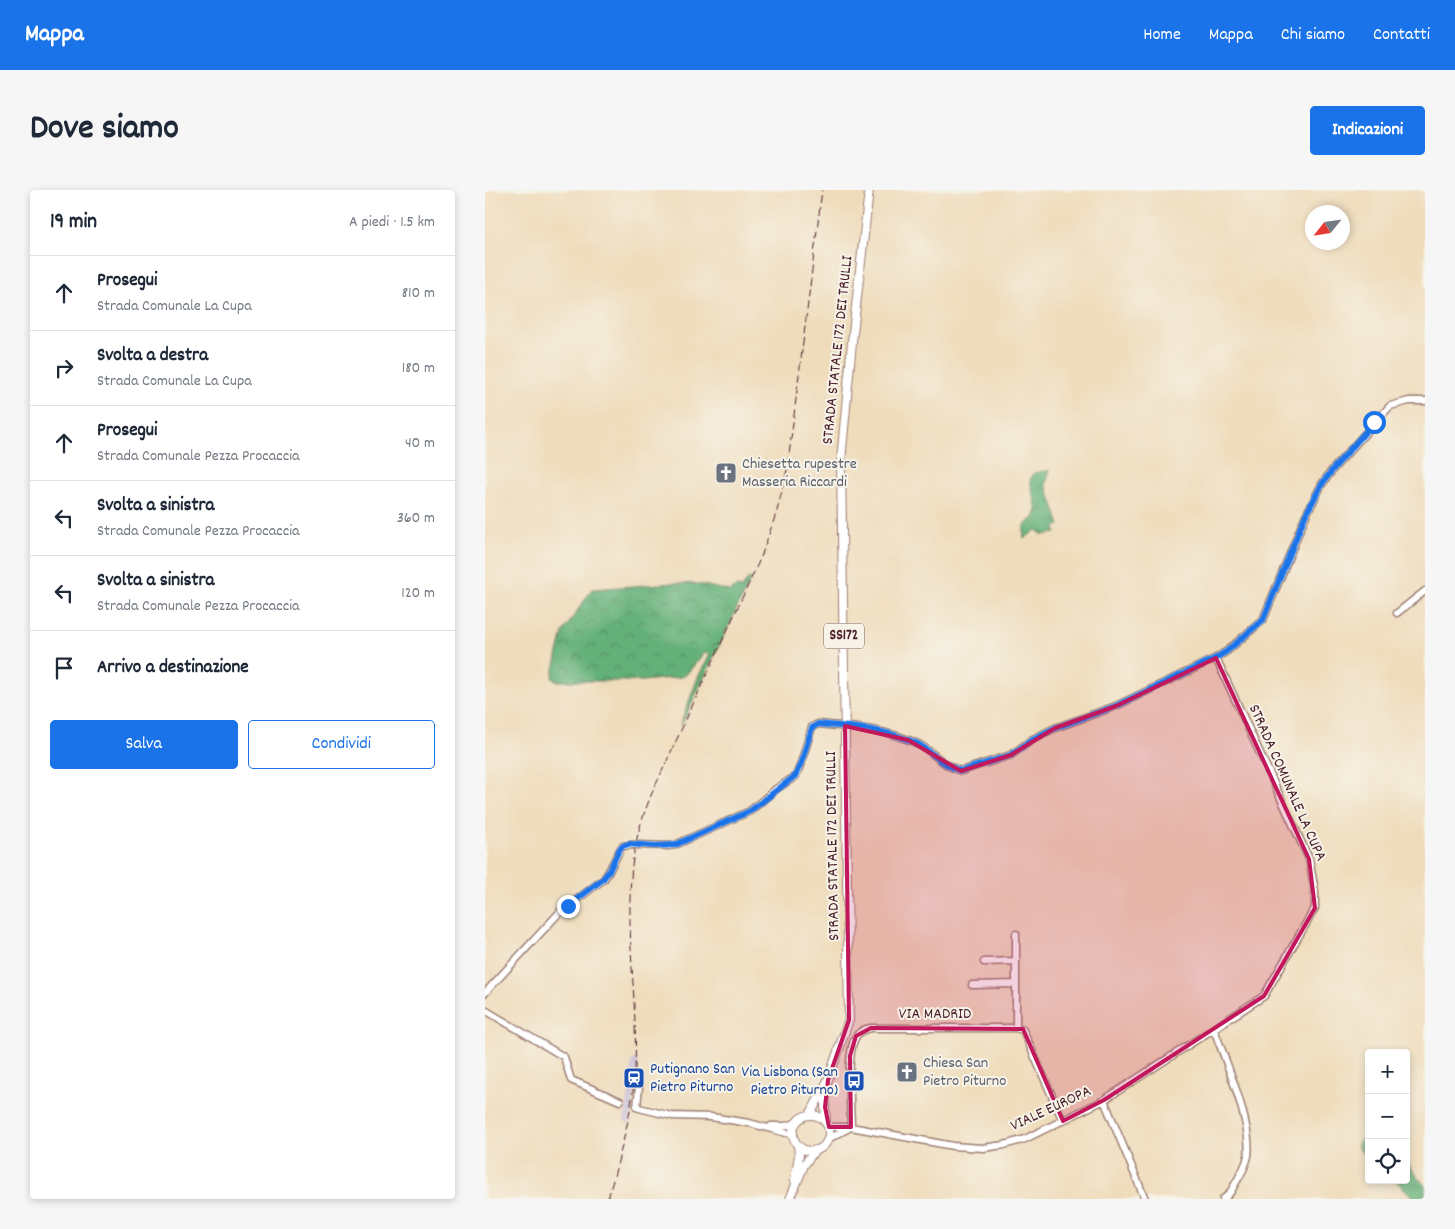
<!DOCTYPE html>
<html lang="it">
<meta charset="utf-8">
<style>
body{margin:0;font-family:Dekko,sans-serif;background:#f6f6f7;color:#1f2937}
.controls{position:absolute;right:15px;bottom:15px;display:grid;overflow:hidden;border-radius:5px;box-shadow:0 2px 8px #0003}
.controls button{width:45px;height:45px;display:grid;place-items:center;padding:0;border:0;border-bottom:1px solid #e0e1e3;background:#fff;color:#1f2937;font:25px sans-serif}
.compass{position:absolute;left:820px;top:15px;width:45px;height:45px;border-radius:50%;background:#fff;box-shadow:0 2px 8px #0003;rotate:240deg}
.stop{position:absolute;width:15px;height:15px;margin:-11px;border:4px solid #1a73e8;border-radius:50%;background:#fff}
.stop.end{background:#1a73e8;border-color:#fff;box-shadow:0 1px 5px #0008}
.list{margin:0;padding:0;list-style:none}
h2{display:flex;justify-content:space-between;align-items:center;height:65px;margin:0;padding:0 20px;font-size:21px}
h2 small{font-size:16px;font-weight:400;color:#747a83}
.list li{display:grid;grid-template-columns:32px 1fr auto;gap:15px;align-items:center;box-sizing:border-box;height:75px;padding:0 20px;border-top:1px solid #e0e1e3}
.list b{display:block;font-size:19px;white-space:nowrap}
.list p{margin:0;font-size:16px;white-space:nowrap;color:#747a83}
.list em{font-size:16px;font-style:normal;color:#747a83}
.actions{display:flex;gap:10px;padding:15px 20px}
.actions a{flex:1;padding:11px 0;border:1px solid #1a73e8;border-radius:5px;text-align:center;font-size:18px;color:#1a73e8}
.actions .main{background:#1a73e8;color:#fff}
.icon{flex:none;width:28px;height:28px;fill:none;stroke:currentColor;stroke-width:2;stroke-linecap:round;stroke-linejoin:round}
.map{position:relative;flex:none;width:940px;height:1009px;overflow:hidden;border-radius:5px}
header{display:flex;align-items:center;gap:30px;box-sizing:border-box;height:70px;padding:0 25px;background:#1a73e8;color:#fff}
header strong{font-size:24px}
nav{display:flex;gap:28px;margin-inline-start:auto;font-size:18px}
.intro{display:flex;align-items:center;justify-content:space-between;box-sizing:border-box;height:120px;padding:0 30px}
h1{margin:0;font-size:35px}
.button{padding:12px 22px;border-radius:5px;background:#1a73e8;color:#fff;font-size:18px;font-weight:700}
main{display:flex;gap:30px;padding:0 30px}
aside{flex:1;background:#fff;border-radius:5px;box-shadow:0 2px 8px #0003}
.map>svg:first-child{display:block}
</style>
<header>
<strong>Mappa</strong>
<nav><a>Home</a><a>Mappa</a><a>Chi siamo</a><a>Contatti</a></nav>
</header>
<div class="intro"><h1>Dove siamo</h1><a class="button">Indicazioni</a></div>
<main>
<aside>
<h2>19 min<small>A piedi · 1.5 km</small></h2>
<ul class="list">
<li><svg class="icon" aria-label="ahead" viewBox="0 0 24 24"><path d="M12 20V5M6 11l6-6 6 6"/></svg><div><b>Prosegui</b><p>Strada Comunale La Cupa</p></div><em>810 m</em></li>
<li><svg class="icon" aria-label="right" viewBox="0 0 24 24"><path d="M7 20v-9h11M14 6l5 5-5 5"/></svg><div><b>Svolta a destra</b><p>Strada Comunale La Cupa</p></div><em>180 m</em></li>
<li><svg class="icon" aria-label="ahead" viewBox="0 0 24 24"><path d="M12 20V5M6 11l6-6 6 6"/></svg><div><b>Prosegui</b><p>Strada Comunale Pezza Procaccia</p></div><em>40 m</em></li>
<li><svg class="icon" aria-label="left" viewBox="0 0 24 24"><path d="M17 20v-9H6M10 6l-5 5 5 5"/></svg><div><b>Svolta a sinistra</b><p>Strada Comunale Pezza Procaccia</p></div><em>360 m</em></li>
<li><svg class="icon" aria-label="left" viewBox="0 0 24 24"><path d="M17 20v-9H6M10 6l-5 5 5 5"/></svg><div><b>Svolta a sinistra</b><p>Strada Comunale Pezza Procaccia</p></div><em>120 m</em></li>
<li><svg class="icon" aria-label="arrive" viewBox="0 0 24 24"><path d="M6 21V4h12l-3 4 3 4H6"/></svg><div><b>Arrivo a destinazione</b></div></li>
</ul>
<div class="actions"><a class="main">Salva</a><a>Condividi</a></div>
</aside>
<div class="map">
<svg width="940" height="1009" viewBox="0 0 940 1009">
<defs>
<pattern id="forest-crowns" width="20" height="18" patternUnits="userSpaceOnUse" patternTransform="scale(1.25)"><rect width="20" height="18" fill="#64b078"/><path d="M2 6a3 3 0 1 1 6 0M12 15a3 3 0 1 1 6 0" fill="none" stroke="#548f63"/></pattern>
</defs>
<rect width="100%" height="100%" fill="#f7f3e8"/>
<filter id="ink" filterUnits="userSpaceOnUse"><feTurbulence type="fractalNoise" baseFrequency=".02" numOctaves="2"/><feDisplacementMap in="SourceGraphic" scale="10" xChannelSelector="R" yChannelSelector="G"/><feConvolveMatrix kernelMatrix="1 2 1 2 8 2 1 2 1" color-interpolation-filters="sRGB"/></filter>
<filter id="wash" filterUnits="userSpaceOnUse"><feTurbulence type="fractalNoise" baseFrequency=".0096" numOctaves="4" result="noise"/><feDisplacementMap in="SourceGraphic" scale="20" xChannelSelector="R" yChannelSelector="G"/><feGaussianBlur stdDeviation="1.12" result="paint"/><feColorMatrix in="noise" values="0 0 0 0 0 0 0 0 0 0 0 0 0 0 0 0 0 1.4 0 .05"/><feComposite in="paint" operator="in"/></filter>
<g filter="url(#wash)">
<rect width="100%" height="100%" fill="#efdcbb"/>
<path fill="#c9bfd8" d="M 147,869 L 153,870 L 148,918 L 145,933 L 139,931 L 146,892 Z"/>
<path fill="url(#forest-crowns)" stroke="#576852" d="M 565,280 L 561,294 L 575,335 L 570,337 L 571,343 L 558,345 L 551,340 L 539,349 C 538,337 539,334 549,328 L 552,320 L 545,290 L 549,283 Z
M 264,388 L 266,389 L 196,536 L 195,535 L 213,487 L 225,464 L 219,463 L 201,485 L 196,487 L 158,491 L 70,491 L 67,488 L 78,442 L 107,399 L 189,393 L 214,394 L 245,401 L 251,397 L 257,398 Z
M 884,944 L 884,969 L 873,958 L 873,952 Z
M 921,971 L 940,996 L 940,1009 L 930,1009 L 910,990 L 921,990 Z"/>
</g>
<g filter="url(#ink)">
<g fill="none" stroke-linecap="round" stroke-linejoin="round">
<g stroke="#9c7e73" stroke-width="9">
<path id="minor" d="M 912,423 L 940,401
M 153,655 L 183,656 L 190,655 L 265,621 L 291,599 L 311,586 L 316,573 L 327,537 L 333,534 C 367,537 402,539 433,554 C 448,562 460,577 476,581 L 526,565 L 548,549 L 570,538 L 631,516 L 731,468 L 742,461 L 778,430 L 820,327 L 837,294 L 848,279 L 905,216 L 924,211 L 940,211
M 499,772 L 531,771
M 487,795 L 531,794
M 0,803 L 74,723 L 119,689 L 124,681 L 136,658 L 138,656 L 146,655
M 0,820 L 79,867 L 86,890 L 135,911
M 531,838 L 531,744
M 729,839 C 740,870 768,935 763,966 C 761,975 755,986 750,994 C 747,1000 744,1006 738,1009
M 153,892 L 154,896 L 152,917 L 154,918 L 187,926 L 226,927 L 264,933 L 309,945
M 619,910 L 660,1009
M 286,936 L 300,936 L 311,933
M 344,937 L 366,937 L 468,956 L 498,958 L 519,955 L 540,949 L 619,910 L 779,806 L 830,718 L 830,701 L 824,669 L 731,468
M 366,937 C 366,916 360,859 372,845 C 376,840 381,839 386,838 L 531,838 L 538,840 L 578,931
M 343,949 L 364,938"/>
</g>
<g stroke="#9c7e73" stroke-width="10">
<path id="major" d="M 325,925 L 343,890 L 364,830 L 356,271 L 367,152 L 384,0
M308 943a18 18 0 1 1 36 0a18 18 0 1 1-36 0Z
M 341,932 L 340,917 L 342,897
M 310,990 L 314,965 L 313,955
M 305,1009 L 319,975 L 330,960"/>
</g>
<use href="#minor" stroke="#fff" stroke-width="6"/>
<use href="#major" stroke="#fff" stroke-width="8"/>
<path stroke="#4a1f2b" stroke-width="1" stroke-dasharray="8 4" stroke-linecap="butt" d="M 123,1009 C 134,966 148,923 150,878 C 153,811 140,743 147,676 C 150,651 157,627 167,603 L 276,367 L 292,321 L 302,280 L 306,249 L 337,0"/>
<g stroke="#9c7e73" stroke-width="9" stroke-linecap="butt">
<path id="minor-bridge" d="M 146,655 L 153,655"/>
</g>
<use href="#minor-bridge" stroke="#fff" stroke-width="6"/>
</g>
</g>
<g fill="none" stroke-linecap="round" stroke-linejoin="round" filter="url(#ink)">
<path stroke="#1a73e8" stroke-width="6" d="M 83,716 L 118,689 L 124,681 L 134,660 L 138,656 L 143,654 L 170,656 L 190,655 L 265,621 L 310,586 L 316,573 L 327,538 L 333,534 C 367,537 402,539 433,554 C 447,562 460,577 476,581 L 526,565 L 548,549 L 570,538 L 631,516 L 731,468 L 742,461 L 778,430 L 820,326 L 837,294 L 848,279 L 889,232"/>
</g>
<path fill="#c2185b" fill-opacity="0.2" stroke="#c2185b" stroke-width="4" stroke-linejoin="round" d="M 731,468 L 824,669 L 830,718 L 779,806 L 619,910 L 578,931 L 538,839 L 386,838 L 371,846 L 365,866 L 366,937 L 344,937 L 340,917 L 343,890 L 364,830 L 360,536 L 423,550 L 476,581 L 526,565 L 570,538 L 631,516 Z"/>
<defs>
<g id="church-square" transform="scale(1.125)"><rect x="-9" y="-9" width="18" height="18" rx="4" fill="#6b7280" stroke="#f7f3e8"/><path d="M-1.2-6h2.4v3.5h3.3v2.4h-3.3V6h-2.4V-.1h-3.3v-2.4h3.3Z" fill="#fff"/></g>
<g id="station-square" transform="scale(1.125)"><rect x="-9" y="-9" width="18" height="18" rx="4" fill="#1a4fb4" stroke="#f7f3e8"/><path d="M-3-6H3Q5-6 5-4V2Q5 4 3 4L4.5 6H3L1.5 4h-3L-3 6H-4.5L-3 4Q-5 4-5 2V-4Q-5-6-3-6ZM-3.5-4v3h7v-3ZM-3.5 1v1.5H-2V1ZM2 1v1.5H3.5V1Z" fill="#fff"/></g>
<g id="bus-square" transform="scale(1.125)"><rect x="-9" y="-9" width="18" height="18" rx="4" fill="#1a4fb4" stroke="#f7f3e8"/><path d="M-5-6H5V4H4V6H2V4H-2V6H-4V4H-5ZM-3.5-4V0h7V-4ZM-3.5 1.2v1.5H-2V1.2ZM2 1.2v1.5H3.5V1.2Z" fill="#fff"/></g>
</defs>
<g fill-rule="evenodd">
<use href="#church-square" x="241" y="283"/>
<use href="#church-square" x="422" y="882"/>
<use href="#station-square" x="149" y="888"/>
<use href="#bus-square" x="369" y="891"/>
</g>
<g text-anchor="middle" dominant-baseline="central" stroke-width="4" stroke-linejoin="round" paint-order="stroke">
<rect fill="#f7f3e8" stroke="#7e5f64" stroke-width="1" x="339" y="433.5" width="40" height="25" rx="4"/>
<g font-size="15" font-weight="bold" fill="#4a1f2b">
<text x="359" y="446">SS172</text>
</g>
<g font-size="16" fill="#4a1f2b" stroke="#f7f3e8">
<text transform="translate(353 160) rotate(-84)">STRADA STATALE 172 DEI TRULLI</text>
<text transform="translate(802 593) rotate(66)">STRADA COMUNALE LA CUPA</text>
<text transform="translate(348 656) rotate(-91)">STRADA STATALE 172 DEI TRULLI</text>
<text x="450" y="824">VIA MADRID</text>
<text transform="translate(566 919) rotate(-25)">VIALE EUROPA</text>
</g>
<g font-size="16" fill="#5b616d" stroke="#f7f3e8" text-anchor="start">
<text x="257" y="274">Chiesetta rupestre<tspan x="257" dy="18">Masseria Riccardi</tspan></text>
<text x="438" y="873">Chiesa San<tspan x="438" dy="18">Pietro Piturno</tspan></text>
</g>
<g font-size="16" fill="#164399" stroke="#f7f3e8" text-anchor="start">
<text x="165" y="879">Putignano San<tspan x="165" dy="18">Pietro Piturno</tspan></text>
<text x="353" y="882" text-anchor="end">Via Lisbona (San<tspan x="353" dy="18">Pietro Piturno)</tspan></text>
</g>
</g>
</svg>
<div class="controls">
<button>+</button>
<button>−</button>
<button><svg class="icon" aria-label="locate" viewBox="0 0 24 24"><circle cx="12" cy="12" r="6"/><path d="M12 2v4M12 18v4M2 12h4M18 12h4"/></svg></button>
</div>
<svg class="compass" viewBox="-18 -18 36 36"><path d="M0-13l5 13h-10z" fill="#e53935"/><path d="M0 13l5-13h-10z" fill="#747a83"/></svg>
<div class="stop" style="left:889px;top:232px"></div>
<div class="stop end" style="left:83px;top:716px"></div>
</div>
</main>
